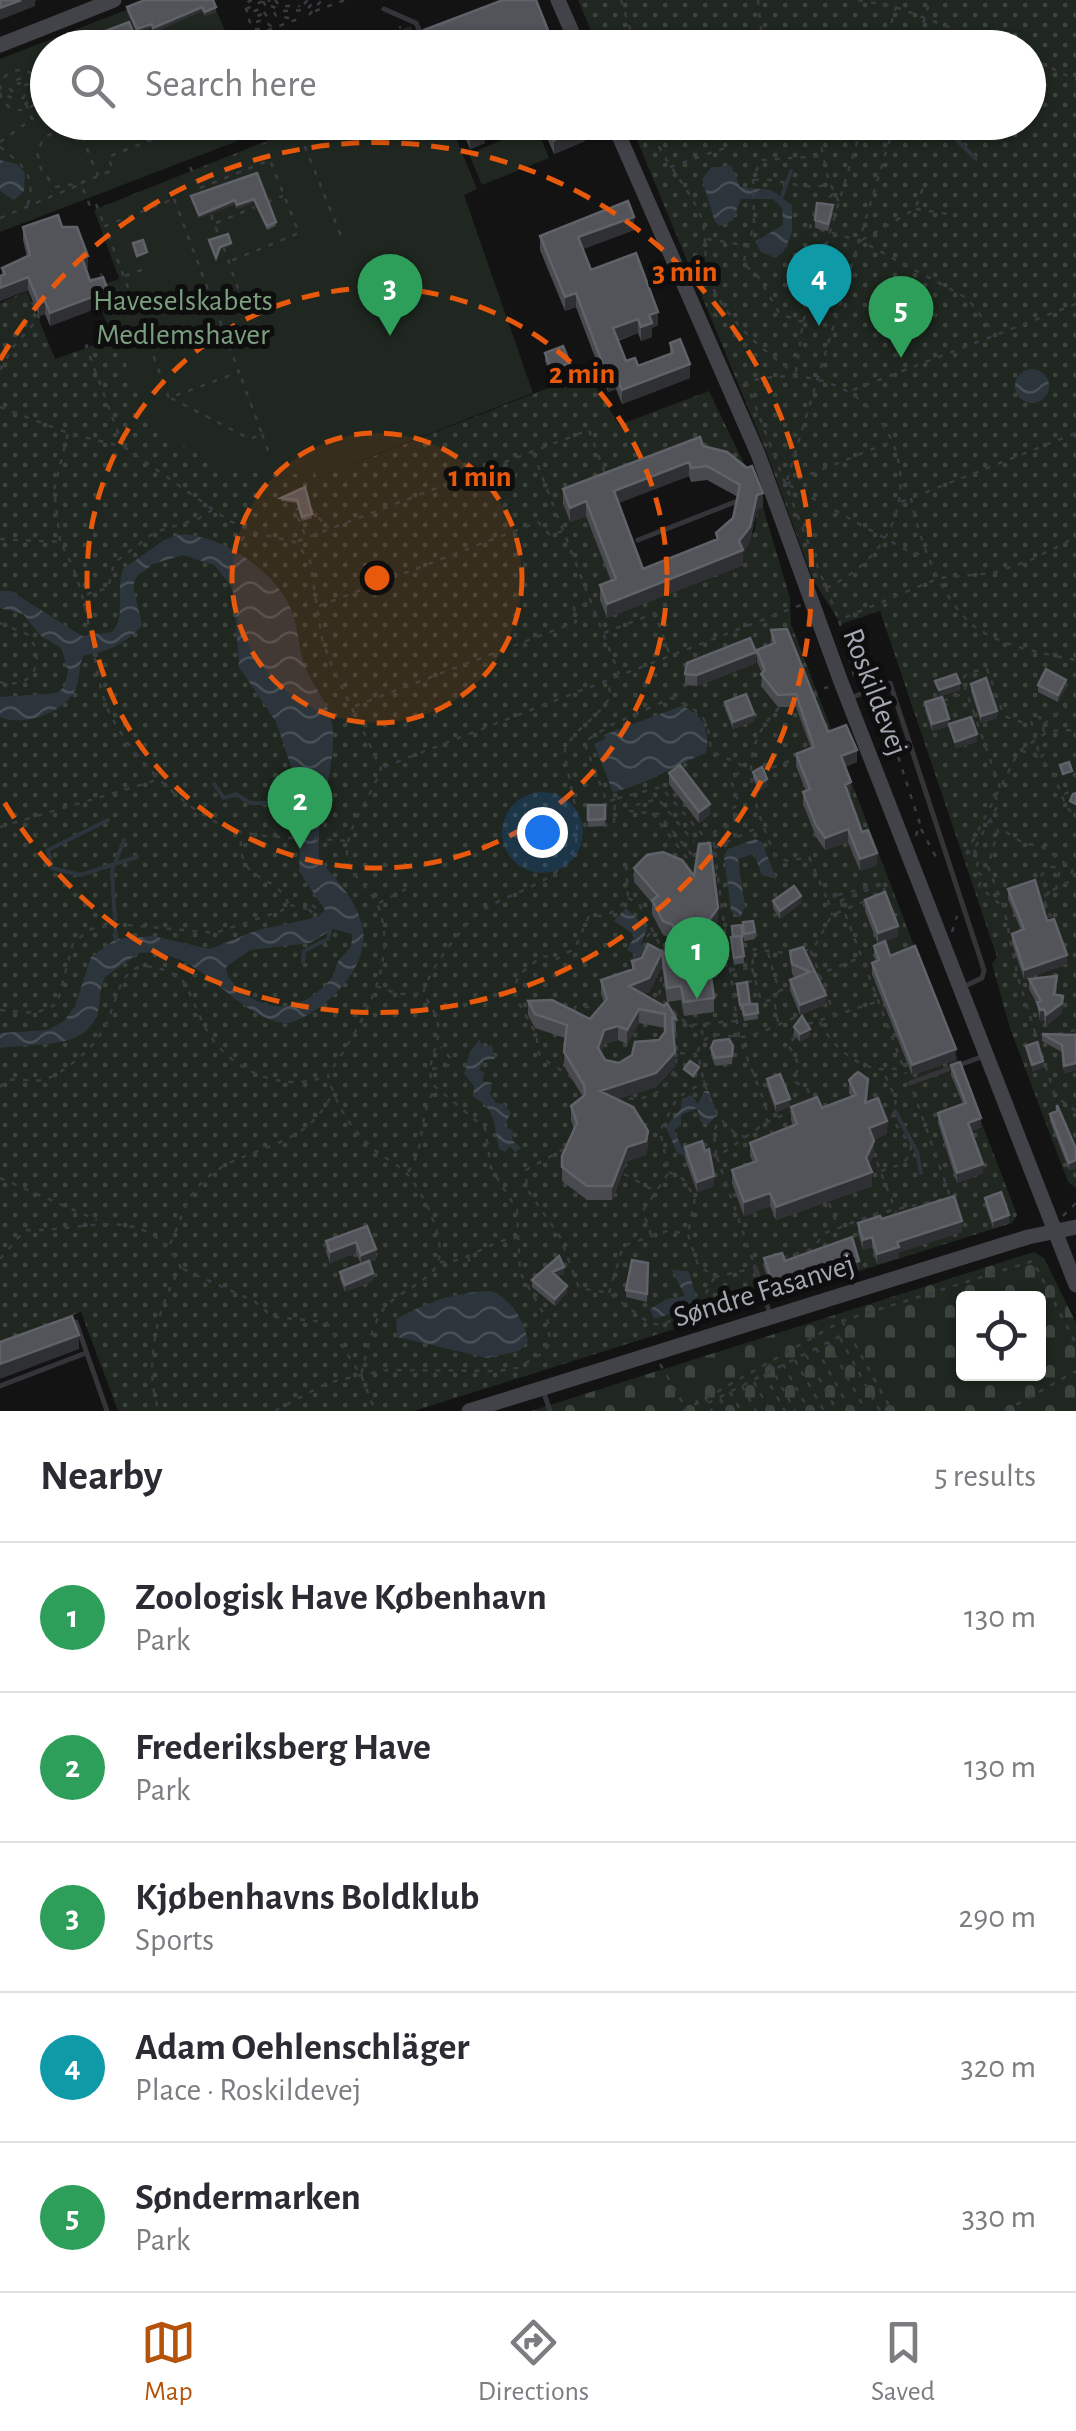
<!DOCTYPE html>
<meta charset="utf-8">
<style>
body{margin:0;font-family:"Alegreya Sans",sans-serif;background:#f2f2f3;color:#2b2b33}
.controls{position:absolute;right:30px;bottom:30px;display:grid;overflow:hidden;border-radius:10px;box-shadow:0 2px 8px #0004}
.controls button{width:90px;height:90px;display:grid;place-items:center;padding:0;border:0;border-bottom:2px solid #e1e1e2;background:#fff;color:#2b2b33;font:50px sans-serif}
.you{position:absolute;left:542px;top:832px;width:35px;height:35px;margin:-25px;border:8px solid #fff;border-radius:50%;background:#1a73e8;box-shadow:0 0 0 15px #1a73e833}
.badge{display:grid;place-items:center;width:65px;height:65px;border-radius:50%;background:#b45309;color:#fff;font-size:32px;font-weight:700}
.pin{position:absolute;translate:-50% -82px;filter:drop-shadow(0 2px 5px #0008)}
.pin::after{content:'';position:absolute;top:52px;width:35px;height:30px;background:inherit;clip-path:polygon(0 0,100% 0,50% 100%)}
.list{margin:0;padding:0;list-style:none}
h2{display:flex;justify-content:space-between;align-items:center;height:130px;margin:0;padding:0 40px;font-size:42px}
h2 small{font-size:32px;font-weight:400;color:#7c7c81}
.list li{display:grid;grid-template-columns:65px 1fr auto;gap:30px;align-items:center;box-sizing:border-box;height:150px;padding:0 40px;border-top:2px solid #e1e1e2}
.list b{display:block;font-size:38px;white-space:nowrap}
.list p{margin:0;font-size:32px;white-space:nowrap;color:#7c7c81}
.list em{font-size:32px;font-style:normal;color:#7c7c81}
.icon{flex:none;width:55px;height:55px;fill:none;stroke:currentColor;stroke-width:2;stroke-linecap:round;stroke-linejoin:round}
.map{position:relative;flex:none;width:1076px;height:1411px;overflow:hidden}
.search{position:absolute;background:#fff;box-shadow:0 2px 8px #0004;left:30px;right:30px;top:30px;height:110px;display:flex;align-items:center;gap:25px;box-sizing:border-box;padding:0 35px;border-radius:55px;color:#7c7c81;font-size:38px}
.sheet{height:880px;background:#fff}
nav{display:flex;justify-content:space-around;align-items:center;box-sizing:border-box;height:140px;border-top:2px solid #e1e1e2;background:#fff;font-size:28px;color:#7c7c81}
nav a{display:grid;justify-items:center;gap:5px}
nav .on{color:#b45309}
.map>svg:first-child{display:block}
</style>
<div class="map">
<svg width="1076" height="1411" viewBox="0 0 1076 1411">
<defs>
<pattern id="cemetery-stones" width="16" height="16" patternUnits="userSpaceOnUse" patternTransform="scale(2.5)"><rect width="16" height="16" fill="#1f2720"/><path d="M2 7V4a2 2 0 0 1 4 0v3zM10 15v-3a2 2 0 0 1 4 0v3z" fill="#3d443e"/></pattern>
<pattern id="park-dots" width="8" height="8" patternUnits="userSpaceOnUse" patternTransform="scale(2.5)"><rect width="8" height="8" fill="#1f2720"/><path d="M2 2h.1M6 6h.1" fill="none" stroke="#3d443e" stroke-width="1.8" stroke-linecap="round"/></pattern>
<pattern id="water-waves" width="16" height="10" patternUnits="userSpaceOnUse" patternTransform="scale(2.5)"><rect width="16" height="10" fill="#2c353c"/><path d="M0 5q4-4 8 0t8 0" fill="none" stroke="#484f56"/></pattern>
</defs>
<rect width="100%" height="100%" fill="#131314"/>
<path fill="url(#cemetery-stones)" fill-rule="evenodd" d="M 1034,1252 L 1044,1258 L 1076,1323 L 1076,1411 L 531,1411 ZM 964,1298 L 1038,1298 L 1038,1374 L 964,1374 Z"/>
<path fill="url(#park-dots)" d="M 578,0 L 1076,0 L 1076,1188 L 1068,1182 L 1010,1028 L 992,964 L 997,957 L 880,611 L 841,624 L 813,580 L 766,451 L 630,123 L 1028,122 L 1028,48 L 598,47 Z
M 269,123 L 293,123 L 342,243 L 247,279 L 317,478 L 587,373 L 619,425 L 709,391 L 752,480 L 727,466 L 563,504 L 570,521 L 586,516 L 616,594 L 607,618 L 742,565 L 739,555 L 755,530 L 757,509 L 763,507 L 790,598 L 791,624 L 1017,1215 L 1012,1223 L 414,1411 L 118,1411 L 81,1312 L 0,1342 L 0,303 L 27,291 L 55,359 L 112,339 L 94,288 L 121,278 L 96,209 L 274,138 Z"/>
<path fill="#1f2720" d="M 152,0 L 212,0 L 232,47 L 48,48 L 48,122 L 258,123 L 253,135 L 0,232 L 0,59 Z
M 411,26 L 420,47 L 358,47 Z
M 272,123 L 291,123 L 314,177 L 293,123 L 450,123 L 477,189 L 464,195 L 533,393 L 317,478 L 306,448 L 314,475 L 225,471 L 151,426 L 96,290 L 120,281 L 94,210 L 278,139 Z
M 536,126 L 549,158 L 482,185 L 469,154 Z"/>
<path fill="url(#water-waves)" fill-rule="evenodd" d="M 0,160 L 17,164 L 25,173 L 24,191 L 14,200 L 0,191 Z
M 731,165 L 740,187 L 771,190 L 792,205 L 792,233 L 783,253 L 774,257 L 761,252 L 755,242 L 783,225 L 782,208 L 773,199 L 741,199 L 732,221 L 720,226 L 715,222 L 702,179 L 711,168 Z
M1015 386a17 17 0 1 1 34 0a17 17 0 1 1-34 0Z
M 182,534 C 223,536 275,571 291,609 C 298,626 298,644 303,661 C 311,687 332,703 333,731 C 335,775 315,816 319,859 C 336,880 355,897 362,925 C 373,966 323,1015 286,1024 C 228,1014 203,947 139,953 L 105,977 C 98,990 102,1003 96,1017 C 83,1050 30,1043 0,1048 L 0,1033 L 48,1030 L 64,1021 L 75,1006 L 91,957 L 116,939 L 153,936 L 210,949 L 258,930 L 318,917 L 325,910 L 299,871 L 301,816 L 295,778 L 276,722 L 239,667 L 234,594 L 229,583 L 214,565 L 183,555 L 153,564 L 136,577 L 133,586 L 142,625 C 125,645 108,651 83,656 C 78,668 80,684 73,694 C 60,714 21,727 0,717 L 0,697 L 57,693 L 65,686 L 68,670 L 61,648 L 41,636 L 23,614 L 0,608 L 0,591 L 11,591 L 82,636 L 112,632 C 127,616 115,590 123,569 L 164,540 ZM 333,929 L 352,934 C 353,949 347,950 339,960 C 334,967 336,974 329,981 C 298,1017 257,1013 228,977 L 226,967 L 250,950 L 310,943 Z
M 681,706 C 703,713 711,732 706,753 C 673,766 648,784 613,792 L 594,744 L 605,739 L 604,735 Z
M 755,839 L 762,842 L 776,879 L 762,875 L 754,854 L 738,859 L 745,907 L 740,918 L 731,911 L 724,856 L 728,849 Z
M 626,908 L 647,929 L 641,944 L 650,952 L 635,966 L 629,960 L 637,955 L 627,950 L 635,935 L 614,921 Z
M 479,1040 L 483,1047 L 492,1045 L 495,1059 L 484,1060 L 479,1070 L 485,1073 L 482,1081 L 492,1083 L 490,1094 L 496,1103 L 504,1104 L 511,1113 L 504,1126 L 513,1130 L 512,1140 L 521,1148 L 515,1152 L 510,1146 L 505,1152 L 499,1149 C 494,1126 496,1108 473,1097 L 474,1086 L 464,1074 L 470,1051 Z
M 704,1091 L 709,1091 L 717,1114 L 709,1124 L 701,1123 L 697,1108 L 681,1115 L 681,1125 L 674,1130 L 682,1148 L 688,1147 L 685,1157 L 677,1152 L 666,1127 L 681,1108 L 682,1099 L 692,1095 L 698,1104 Z
M 672,1270 L 689,1271 L 698,1305 L 654,1319 L 650,1309 L 667,1299 L 685,1296 Z
M 491,1291 C 511,1298 524,1321 528,1341 L 519,1351 L 487,1358 L 397,1337 L 396,1319 C 427,1302 455,1292 491,1291 Z"/>
<g fill="none" stroke-linecap="round" stroke-linejoin="round">
<path stroke="#2c353c" stroke-width="4" d="M 939,122 L 976,159
M 782,196 L 791,171
M 214,784 L 224,798 L 236,794 L 250,803 L 300,803
M 108,820 L 48,850 L 52,868 L 80,875 L 137,857
M 115,920 L 112,871 L 124,840
M 115,928 L 116,939
M 303,962 L 304,951 L 328,939 L 330,930
M 895,1111 L 917,1152 L 921,1173"/>
<path stroke="#3a3b40" stroke-width="2.5" stroke-dasharray="5 8" stroke-linecap="butt" d="M 252,0 L 244,4 L 248,14 L 261,8 L 268,18
M 269,0 L 269,2
M 275,0 L 280,6 L 300,6
M 621,0 L 636,48
M 758,0 L 762,38 L 776,48
M 858,0 L 896,7 L 1004,48
M 263,1 L 268,10
M 304,4 L 308,0
M 271,6 L 283,11 L 304,10
M 308,8 L 316,0
M 246,9 L 263,1
M 315,11 L 345,0
M 274,12 L 276,16 L 296,19
M 262,14 L 249,20 L 253,29 L 264,29
M 309,15 L 322,0
M 256,22 L 263,20 L 272,27
M 255,35 L 303,17
M 73,38 L 82,48
M 165,38 L 169,48
M 49,48 L 83,34 L 88,48
M 152,48 L 166,41
M 351,48 L 401,27
M 884,48 L 898,0
M 916,48 L 930,0
M 1028,57 L 1076,80
M0 90a20 20 0 1 1 40 0a20 20 0 1 1-40 0Z
M 21,78 L 13,82 L 21,84
M 34,85 L 32,90 L 25,85 L 48,79
M 25,95 L 20,102 L 26,104 L 29,99
M 12,98 L 6,95 L 10,89 L 16,95
M 26,104 L 32,119 L 48,120
M 75,122 L 45,137 L 37,151 L 41,169 L 55,187 L 81,183 L 113,170 L 108,157 L 196,122
M 93,122 L 95,128 L 109,122
M 201,122 L 206,135 L 221,129 L 219,122
M 295,122 L 343,241
M 650,122 C 658,157 684,180 699,212 C 708,231 703,253 708,273 C 717,312 763,352 794,372
M 816,122 L 828,179 L 839,202
M 77,124 L 98,176
M 0,142 L 32,119
M 0,147 C 22,164 38,177 27,206
M 190,167 L 203,194
M 670,167 L 728,147
M 754,180 C 780,177 801,191 828,185
M 200,188 L 270,160 L 299,233 L 228,262
M 83,189 L 90,206
M 833,194 L 815,209 L 810,227 L 861,241 L 967,298 L 996,335
M 174,199 L 239,372 L 169,398 L 105,226 Z
M 267,202 L 283,196
M 96,204 L 104,225
M 916,209 L 955,215
M 211,215 L 219,236
M 0,218 L 81,184
M 216,223 L 255,207
M 707,239 L 744,245
M 862,240 L 915,209 L 923,188
M 125,276 L 144,269
M 89,281 L 102,274
M 98,308 L 108,337 L 86,346 L 123,446
M 217,310 L 242,300 L 224,248
M 803,322 L 780,314 L 757,275 L 743,264 L 754,224 L 753,176 L 762,160 L 821,156
M 0,370 L 13,347 L 39,318 L 29,294
M 796,372 L 803,322 L 863,122
M 853,390 L 1076,304
M 171,398 L 250,439 L 262,434 L 239,372
M 0,407 L 68,433 L 124,447 L 228,520 L 256,533 L 295,542 L 310,561 L 322,639 L 333,669 L 381,768 C 373,795 345,827 347,855 C 348,875 372,889 379,908 C 399,966 359,1029 328,1075 C 335,1105 352,1131 376,1151 C 386,1159 399,1165 407,1174 C 423,1192 444,1235 439,1259 C 434,1282 396,1291 383,1310 C 370,1328 367,1353 361,1375
M 262,434 L 270,456
M 533,453 L 619,674
M 787,480 L 895,122
M 786,484 L 890,442
M 789,485 L 910,552 L 927,556
M 911,498 C 918,539 943,605 978,629 C 1005,647 1045,654 1076,660
M 901,502 L 1076,433
M 300,508 L 295,510 L 305,535
M 310,508 L 328,528
M 0,539 L 60,542 C 90,592 88,642 103,696 C 118,747 189,819 241,832 C 274,839 314,838 348,841
M 60,541 L 54,490 L 68,433
M 298,541 L 589,430 L 606,476
M 235,552 L 247,531
M 826,588 C 962,525 898,342 746,382 C 777,462 807,541 839,620
M 87,594 L 108,588 L 114,563 L 155,532 L 198,519 L 212,510
M 319,606 L 538,522 L 550,535 L 563,531
M 0,623 L 29,635 C 46,662 34,690 0,682
M 604,633 L 655,613 L 669,653
M 856,675 L 863,673 L 867,682
M 854,676 L 839,620 L 939,578 L 993,573 L 1031,560 L 1076,537
M 812,693 L 828,687
M 873,699 L 885,739 L 895,747 L 920,824 L 915,838
M 943,701 L 951,724
M 943,701 L 964,693
M 355,706 L 576,622 L 574,607 L 590,602
M 779,708 C 732,753 754,804 775,856 L 788,861 L 809,857 L 827,899 L 838,895 L 906,1074
M 1044,724 L 1067,706
M 1044,732 L 1040,717 L 1031,720 L 1040,758 L 1044,754
M 1021,751 C 1064,759 1055,806 1076,815
M 384,767 L 801,605
M 760,772 L 795,759
M 1000,788 L 962,679 L 969,672 L 987,669 L 1004,716 L 1030,725
M 1064,794 L 1076,790
M 995,795 L 998,805 L 990,820 L 998,830 L 988,867 L 1004,908 L 1018,978 L 1055,1096 L 1076,1111
M 615,799 L 607,802 L 584,742 L 611,725 L 672,698 C 703,713 708,715 711,751 L 748,768
M 652,813 L 686,857 L 692,855
M 614,823 L 615,799 L 661,787 L 714,848 L 739,1037 L 766,1106 L 767,1122 L 717,1157 L 753,1261
M 0,827 L 157,780
M 921,829 L 938,861
M 714,847 L 714,832 L 735,823 L 733,808 L 739,804 L 731,781 L 742,769
M 714,848 L 761,826
M 974,850 L 979,859 L 975,871 L 983,876 L 979,886 L 1003,907
M 966,854 L 1019,751 L 1049,731 L 1076,730
M 966,854 L 974,850 L 989,821
M 692,855 L 659,814 L 630,811 L 632,806 L 658,799 L 694,842
M 838,895 L 883,883
M 628,898 L 639,904 L 663,951
M 828,900 L 832,915
M 840,901 L 883,884
M 379,903 L 406,889
M 290,905 L 307,909
M 312,905 L 317,909 L 313,913 L 308,909 Z
M 1044,918 L 1048,917 L 1043,897 L 1056,889 L 1060,869 L 1049,866
M 952,932 L 957,916
M 702,940 L 724,937
M 649,948 L 645,938 L 653,931
M 811,951 L 834,1014
M 804,952 L 816,944 L 832,915 L 884,893 L 884,883
M 768,953 L 779,991 L 789,987
M 663,964 L 659,997 L 688,1025 L 736,1021
M 752,968 L 761,1001 L 774,1000
M 730,970 L 752,968 L 754,949 L 792,954
M 815,976 L 859,958
M 734,984 L 754,981
M 376,986 L 398,994 L 421,994
M 0,1010 L 36,1013 L 57,1004 L 73,943 L 91,929 L 117,924 L 215,933 L 281,911 L 289,905 C 273,868 237,888 241,833
M 574,1010 L 576,1006 L 598,1008
M 778,1022 L 774,1000 L 778,992
M 820,1022 C 833,1050 869,1078 901,1067
M 808,1024 L 876,1002
M 689,1025 L 702,1031 L 703,1038
M 1058,1034 L 1076,1030
M 795,1037 L 788,1044 L 799,1065 L 794,1081 L 808,1090 L 810,1099
M 680,1053 L 697,1055
M 432,1069 L 450,1065 L 451,1059 L 441,1047
M 572,1078 C 563,1071 554,1066 545,1060 C 533,1052 540,1041 535,1032 C 516,996 498,984 544,956 L 557,959 L 575,948 L 589,916 C 608,917 616,912 628,898 L 626,860
M 0,1087 L 7,1080 C 19,1078 36,1083 46,1079 C 63,1073 90,1051 100,1035 C 123,1001 113,941 181,978 C 193,996 198,1016 209,1034 C 233,1072 284,1093 326,1076
M 616,1101 C 628,1097 639,1100 650,1096 C 677,1085 680,1056 675,1031
M 773,1135 L 767,1122 L 793,1111
M 747,1137 C 716,1134 700,1076 698,1050 C 710,1027 720,1036 739,1037 C 754,1038 780,1023 794,1018 L 800,1021
M 564,1149 L 526,1170 L 527,1189 L 560,1237 L 579,1288 L 609,1293 L 648,1322 L 660,1325 L 697,1310 L 714,1278
M 716,1155 L 714,1131 L 719,1119
M 877,1162 L 896,1212
M 881,1171 L 902,1164 L 910,1155 L 911,1146 L 892,1119 L 896,1099 L 884,1073
M 408,1172 C 428,1142 416,1121 435,1089
M 669,1172 L 683,1179 L 695,1198 L 688,1234
M 624,1174 L 653,1190
M 0,1178 L 97,1220
M 829,1203 L 837,1225
M 1063,1216 L 1076,1203
M 651,1235 L 643,1211 L 669,1172 L 660,1131 L 677,1098 L 705,1081
M 170,1244 C 178,1228 183,1208 193,1193 C 232,1140 300,1160 332,1094
M 468,1257 L 472,1267
M 782,1258 L 812,1249 L 825,1233 L 875,1214 L 943,1199 L 949,1193 L 913,1091
M 0,1259 L 25,1230 C 84,1233 146,1199 181,1268 C 157,1304 143,1369 159,1411
M 440,1262 C 467,1264 490,1239 517,1238
M 183,1269 L 254,1301 L 273,1317 L 326,1322 L 361,1375 L 375,1411
M 609,1293 L 623,1246 L 670,1230 L 688,1235 L 698,1265 L 715,1277 L 746,1270
M 842,1321 L 892,1411
M 840,1338 L 880,1411
M 828,1342 L 866,1411
M 816,1348 L 851,1411
M 806,1355 L 837,1411
M 795,1360 L 824,1411
M 660,1364 L 685,1407
M 769,1364 L 795,1411
M 783,1364 L 809,1411
M 764,1374 L 785,1411
M 754,1382 L 770,1411
M 742,1386 L 756,1411
M 730,1392 L 741,1411
M 705,1397 L 712,1411
M 720,1399 L 727,1411
M 696,1400 L 702,1411
M 708,1403 L 848,1332
M 275,1411 L 327,1383 L 361,1375 L 387,1370 L 498,1371 L 517,1368 L 543,1353 L 550,1343 L 548,1322 L 520,1272 L 517,1210 L 491,1168 L 485,1128 L 432,1084 C 423,1046 457,1041 423,994 C 427,971 466,920 486,908 C 516,890 569,880 576,841 C 581,811 566,778 565,749 C 576,727 600,717 611,695 L 607,680
M 683,1411 L 842,1321 L 1033,1261 L 1076,1344
M 1005,1411 L 1076,1371"/>
<path stroke="#343439" stroke-width="5" d="M 384,9 L 416,23 L 423,38
M 638,540 L 735,502
M 850,698 L 890,683 L 984,970 L 982,978 L 963,987
M 910,1083 L 984,1056
M 755,1267 L 770,1314
M 69,1325 L 76,1322 L 107,1411
M 0,1386 L 86,1353
M 543,1390 L 550,1411"/>
<path stroke="#424349" stroke-width="15" d="M 558,0 L 579,48
M 0,45 L 114,0
M 613,122 L 758,454 L 841,682 L 1076,1285
M 469,1411 L 1028,1237 L 1076,1227"/>
<path stroke="#3a3b40" stroke-width="2.5" stroke-dasharray="5 8" stroke-linecap="butt" d="M 1006,832 L 1023,843 L 1041,846 L 1073,869 L 1068,882 L 1051,891 L 1040,877 L 1049,866
M 1050,892 L 1044,895 L 1046,910 L 1053,918"/>
</g>
<path fill="#494a4f" fill-rule="evenodd" d="M 127,7 L 216,7 L 216,12 L 205,16 L 202,11 L 153,33 L 152,28 L 137,34 L 127,11 Z
M 424,30 L 555,48 L 426,48 Z
M 458,122 L 499,122 L 485,128 L 485,143 L 470,149 Z
M 540,122 L 583,122 L 585,141 L 554,154 Z
M 257,173 L 276,226 L 267,230 L 254,202 L 237,209 L 235,204 L 199,218 L 191,196 Z
M 833,212 L 828,231 L 815,228 L 815,220 Z
M 23,227 L 62,227 L 88,268 L 86,269 L 90,281 L 108,304 L 50,326 L 45,314 L 39,316 L 28,290 L 0,301 L 0,276 L 2,275 L 2,268 L 27,257 L 23,240 Z
M 634,230 L 583,249 L 591,270 L 658,325 L 652,328 L 652,337 L 641,341 L 638,333 L 618,341 L 626,361 L 638,366 L 670,354 L 670,343 L 690,378 L 622,404 L 616,389 L 608,392 L 576,307 L 565,311 L 540,250 L 540,236 Z
M 545,353 L 570,370 L 551,378 L 545,361 Z
M 703,446 L 763,507 L 757,509 L 750,541 L 743,551 L 743,565 L 607,618 L 600,600 L 600,585 L 611,581 L 586,516 L 570,522 L 563,503 L 563,489 ZM 689,476 L 691,482 L 707,480 L 738,497 L 733,518 L 716,533 L 716,540 L 643,569 L 618,503 Z
M 305,487 L 312,518 L 302,521 L 297,503 L 281,501 L 281,498 Z
M 771,630 L 828,732 L 857,762 L 845,767 L 851,794 L 849,796 L 862,832 L 877,865 L 860,871 L 848,842 L 825,850 L 816,837 L 803,804 L 803,792 L 806,791 L 796,766 L 796,754 L 811,748 L 796,707 L 778,707 L 761,686 L 762,673 L 757,662 L 757,650 L 771,644 Z
M 756,663 L 697,686 L 685,685 L 685,674 Z
M 971,684 L 997,718 L 981,723 L 971,691 Z
M 1038,685 L 1066,687 L 1058,702 L 1038,692 Z
M 725,702 L 754,721 L 733,729 L 725,709 Z
M 925,702 L 949,726 L 932,731 L 925,710 Z
M 753,772 L 767,786 L 759,791 L 753,779 Z
M 669,773 L 710,814 L 699,823 L 669,784 Z
M 588,805 L 605,805 L 605,826 L 588,827 Z
M 634,868 L 718,922 L 710,933 L 705,934 L 714,998 L 714,1012 L 684,1016 L 681,1000 L 667,1002 L 662,966 L 649,992 L 644,994 L 676,1019 L 676,1033 L 673,1032 L 675,1066 L 656,1087 L 617,1099 L 648,1145 L 646,1155 L 627,1161 L 612,1200 L 587,1200 L 562,1181 L 562,1156 L 574,1130 L 571,1120 L 571,1106 L 583,1097 L 564,1066 L 565,1038 L 535,1028 L 528,1015 L 528,1001 L 590,1019 L 604,1002 L 601,994 L 601,980 L 632,969 L 632,961 L 642,958 L 648,944 L 676,959 L 673,939 L 663,935 L 652,914 L 652,903 L 634,882 ZM 639,1023 L 665,1028 L 665,1032 L 659,1040 L 619,1063 L 605,1060 L 601,1053 L 604,1044 L 618,1040 L 627,1044 Z
M 1008,889 L 1047,921 L 1067,964 L 1024,979 L 1012,943 L 1012,934 L 1021,930 L 1008,899 Z
M 865,900 L 898,936 L 878,944 L 865,911 Z
M 773,901 L 801,903 L 780,919 L 773,908 Z
M 743,922 L 755,932 L 755,939 L 744,941 Z
M 732,926 L 743,936 L 744,963 L 734,965 L 731,944 Z
M 874,946 L 890,956 L 956,1060 L 912,1075 L 872,974 L 872,963 L 876,962 L 874,956 Z
M 803,947 L 826,1004 L 800,1015 L 790,990 L 790,980 L 798,976 L 792,974 L 790,951 Z
M 1029,979 L 1057,987 L 1056,995 L 1063,996 L 1062,1013 L 1046,1026 L 1044,1020 L 1040,1021 L 1037,1004 L 1029,989 Z
M 737,984 L 750,1004 L 757,1004 L 758,1019 L 744,1021 L 742,1010 L 740,1010 Z
M 794,1027 L 810,1036 L 800,1042 L 794,1034 Z
M 1042,1034 L 1076,1035 L 1076,1070 L 1064,1073 L 1062,1052 L 1042,1041 Z
M 711,1048 L 733,1053 L 732,1064 L 715,1066 L 711,1055 Z
M 951,1065 L 981,1127 L 971,1131 L 983,1173 L 957,1183 L 938,1123 L 938,1113 L 963,1104 L 951,1075 Z
M 767,1079 L 790,1106 L 776,1112 L 767,1086 Z
M 849,1080 L 868,1092 L 867,1102 L 887,1134 L 873,1140 L 874,1155 L 869,1165 L 872,1186 L 776,1220 L 770,1206 L 744,1216 L 732,1183 L 732,1170 L 753,1162 L 750,1156 L 750,1143 L 793,1126 L 791,1120 L 791,1107 L 822,1108 L 851,1097 L 849,1093 Z
M 1050,1114 L 1076,1149 L 1076,1168 L 1069,1170 L 1050,1121 Z
M 685,1147 L 714,1186 L 697,1192 L 685,1158 Z
M 985,1198 L 1009,1223 L 993,1228 L 985,1205 Z
M 882,1219 L 962,1232 L 899,1252 L 899,1258 L 877,1264 L 872,1247 L 863,1250 L 858,1233 L 858,1223 Z
M 367,1226 L 376,1260 L 369,1262 L 373,1281 L 345,1292 L 340,1279 L 340,1272 L 361,1264 L 356,1253 L 330,1263 L 326,1252 L 326,1241 Z
M 764,1258 L 785,1261 L 859,1270 L 774,1295 L 764,1268 Z
M 648,1263 L 647,1302 L 626,1297 L 626,1290 Z
M 564,1274 L 557,1276 L 567,1293 L 555,1306 L 532,1287 L 532,1280 Z"/>
<path fill="#2f3033" d="M 21,0 L 38,0 L 35,1 L 35,6 L 0,20 L 0,8 Z
M 202,7 L 202,11 L 153,33 L 153,28 Z
M 216,7 L 216,12 L 205,16 L 205,12 Z
M 152,24 L 152,28 L 137,34 L 137,29 Z
M 134,34 L 134,41 L 117,48 L 105,48 L 105,45 Z
M 480,122 L 499,122 L 480,130 Z
M 585,127 L 585,141 L 554,154 L 554,140 Z
M 485,129 L 485,143 L 470,149 L 470,135 Z
M 254,199 L 254,202 L 237,209 L 237,205 Z
M 235,200 L 235,204 L 199,218 L 199,215 Z
M 634,217 L 634,230 L 578,251 L 578,237 Z
M 231,243 L 231,246 L 220,250 L 216,262 L 220,247 Z
M 88,256 L 88,268 L 82,271 L 82,258 Z
M 28,277 L 28,290 L 0,301 L 0,288 Z
M 108,291 L 108,304 L 50,326 L 50,313 Z
M 576,293 L 576,307 L 565,311 L 565,297 Z
M 45,301 L 45,314 L 39,316 L 39,303 Z
M 658,312 L 658,325 L 652,328 L 652,337 L 641,341 L 641,327 L 649,315 Z
M 638,319 L 638,333 L 613,342 L 613,328 Z
M 570,363 L 570,370 L 551,378 L 551,370 Z
M 690,364 L 690,378 L 622,404 L 622,390 Z
M 616,375 L 616,389 L 608,392 L 608,378 Z
M 689,462 L 689,476 L 614,505 L 614,491 Z
M 763,493 L 763,507 L 757,509 L 750,541 L 743,551 L 743,565 L 607,618 L 607,604 L 739,541 L 757,495 Z
M 586,501 L 586,516 L 570,522 L 570,508 Z
M 756,652 L 756,663 L 697,686 L 697,675 Z
M 1066,680 L 1066,687 L 1058,702 L 1058,695 Z
M 960,683 L 960,690 L 939,697 L 939,690 Z
M 997,711 L 997,718 L 981,723 L 981,716 Z
M 754,714 L 754,721 L 733,729 L 733,722 Z
M 949,719 L 949,726 L 932,731 L 932,724 Z
M 977,734 L 977,742 L 955,749 L 955,742 Z
M 857,750 L 857,762 L 841,768 L 841,756 Z
M 767,779 L 767,786 L 759,791 L 759,784 Z
M 851,782 L 851,794 L 845,797 L 845,785 Z
M 710,804 L 710,814 L 699,823 L 699,812 Z
M 848,829 L 848,842 L 825,850 L 825,838 Z
M 877,853 L 877,865 L 860,871 L 860,859 Z
M 801,896 L 801,903 L 780,919 L 780,911 Z
M 718,908 L 718,922 L 710,933 L 710,919 Z
M 898,926 L 898,936 L 878,944 L 878,933 Z
M 662,952 L 662,966 L 649,992 L 629,1000 L 629,986 Z
M 1067,955 L 1067,964 L 1024,979 L 1024,970 Z
M 826,995 L 826,1004 L 800,1015 L 800,1005 Z
M 1062,1003 L 1062,1013 L 1046,1026 L 1046,1015 Z
M 639,1009 L 639,1023 L 627,1044 L 627,1030 Z
M 1044,1009 L 1044,1020 L 1040,1021 L 1040,1010 Z
M 618,1026 L 618,1040 L 604,1044 L 598,1062 L 598,1048 L 604,1030 Z
M 810,1029 L 810,1036 L 800,1042 L 800,1034 Z
M 956,1049 L 956,1060 L 912,1075 L 912,1065 Z
M 675,1052 L 675,1066 L 656,1087 L 600,1105 L 600,1091 Z
M 1043,1061 L 1043,1068 L 1032,1072 L 1032,1065 Z
M 1076,1063 L 1076,1070 L 1064,1073 L 1064,1066 Z
M 790,1099 L 790,1106 L 776,1112 L 776,1104 Z
M 981,1118 L 981,1127 L 968,1132 L 968,1123 Z
M 887,1121 L 887,1134 L 869,1142 L 869,1128 Z
M 648,1131 L 648,1145 L 646,1155 L 627,1161 L 612,1200 L 612,1186 L 627,1147 Z
M 874,1141 L 874,1155 L 866,1171 L 866,1158 Z
M 1076,1160 L 1076,1168 L 1069,1170 L 1069,1163 Z
M 983,1164 L 983,1173 L 957,1183 L 957,1173 Z
M 872,1172 L 872,1186 L 776,1220 L 776,1207 Z
M 714,1176 L 714,1186 L 697,1192 L 697,1182 Z
M 770,1193 L 770,1206 L 744,1216 L 744,1202 Z
M 1009,1215 L 1009,1223 L 993,1228 L 993,1221 Z
M 962,1221 L 962,1232 L 899,1252 L 899,1258 L 877,1264 L 877,1254 L 897,1242 Z
M 872,1237 L 872,1247 L 863,1250 L 863,1240 Z
M 356,1242 L 356,1253 L 330,1263 L 330,1252 Z
M 376,1249 L 376,1260 L 361,1265 L 361,1255 Z
M 859,1261 L 859,1270 L 774,1295 L 774,1286 Z
M 564,1267 L 564,1274 L 552,1278 L 552,1272 Z
M 373,1273 L 373,1281 L 345,1292 L 345,1285 Z
M 567,1286 L 567,1293 L 555,1306 L 555,1299 Z
M 79,1335 L 79,1349 L 0,1379 L 0,1364 Z"/>
<path fill="#53545a" stroke="#5f6268" stroke-width="2.5" fill-rule="evenodd" d="M 0,0 L 21,0 L 0,8 Z
M 145,0 L 213,0 L 216,7 L 205,12 L 202,7 L 153,28 L 152,24 L 137,29 L 127,7 Z
M 503,0 L 536,0 L 555,48 L 432,48 L 424,30 Z
M 129,22 L 134,34 L 105,45 L 100,33 Z
M 465,122 L 483,122 L 485,129 L 470,135 Z
M 547,122 L 583,122 L 585,127 L 554,140 Z
M 257,173 L 276,222 L 267,226 L 254,199 L 237,205 L 235,200 L 199,215 L 191,196 Z
M 628,201 L 634,217 L 578,237 L 591,270 L 636,253 L 658,312 L 649,315 L 652,323 L 641,327 L 638,319 L 613,328 L 626,361 L 635,358 L 638,366 L 673,353 L 670,343 L 680,339 L 690,364 L 622,390 L 616,375 L 608,378 L 576,293 L 565,297 L 540,236 Z
M 817,203 L 833,205 L 828,224 L 815,220 Z
M 58,215 L 62,227 L 77,227 L 88,256 L 82,258 L 90,281 L 103,277 L 108,291 L 50,313 L 45,301 L 39,303 L 28,277 L 0,288 L 0,276 L 5,274 L 2,268 L 30,255 L 23,227 Z
M 228,234 L 231,243 L 220,247 L 216,258 L 209,240 Z
M 143,240 L 147,252 L 137,256 L 133,243 Z
M 563,346 L 570,363 L 551,370 L 545,353 Z
M 700,437 L 703,446 L 727,452 L 747,468 L 752,466 L 763,493 L 757,495 L 750,527 L 739,541 L 743,550 L 607,604 L 600,585 L 616,579 L 586,501 L 570,508 L 563,489 ZM 689,462 L 691,468 L 707,466 L 740,485 L 733,518 L 716,533 L 718,539 L 643,569 L 614,491 Z
M 305,487 L 312,514 L 302,517 L 297,500 L 281,498 Z
M 787,629 L 828,732 L 846,725 L 857,750 L 841,756 L 851,782 L 845,785 L 862,832 L 868,830 L 877,853 L 860,859 L 848,829 L 825,838 L 816,825 L 803,792 L 810,789 L 796,754 L 814,747 L 796,694 L 778,695 L 761,674 L 765,670 L 757,650 L 775,643 L 771,630 Z
M 750,638 L 756,652 L 697,675 L 685,674 L 687,663 Z
M 1046,669 L 1066,680 L 1058,695 L 1038,685 Z
M 956,674 L 960,683 L 939,690 L 935,681 Z
M 986,678 L 997,711 L 981,716 L 971,684 Z
M 746,694 L 754,714 L 733,722 L 725,702 Z
M 942,697 L 949,719 L 932,724 L 925,702 Z
M 971,717 L 977,734 L 955,742 L 949,724 Z
M 1069,762 L 1072,771 L 1063,774 L 1060,765 Z
M 680,765 L 710,804 L 699,812 L 669,773 Z
M 762,767 L 767,779 L 759,784 L 753,772 Z
M 1076,793 L 1076,804 L 1070,801 L 1073,794 Z
M 588,805 L 605,805 L 605,819 L 588,820 Z
M 710,843 L 718,908 L 710,919 L 703,920 L 714,998 L 684,1002 L 681,986 L 667,988 L 662,952 L 649,978 L 629,986 L 664,1006 L 667,1003 L 676,1019 L 672,1018 L 675,1052 L 656,1073 L 600,1091 L 633,1107 L 648,1131 L 646,1141 L 627,1147 L 612,1186 L 587,1186 L 562,1167 L 562,1156 L 577,1123 L 571,1106 L 585,1095 L 584,1085 L 564,1052 L 567,1025 L 535,1014 L 528,1001 L 552,1000 L 590,1019 L 607,999 L 601,980 L 634,969 L 632,961 L 642,958 L 648,944 L 678,960 L 673,925 L 663,921 L 652,900 L 658,896 L 634,868 L 647,855 L 663,852 L 682,860 L 694,876 L 699,844 ZM 639,1009 L 665,1014 L 665,1032 L 659,1040 L 635,1042 L 632,1055 L 619,1063 L 605,1060 L 598,1048 L 604,1030 L 618,1026 L 627,1030 Z
M 1035,880 L 1047,921 L 1054,919 L 1067,955 L 1024,970 L 1012,934 L 1024,929 L 1008,889 Z
M 794,886 L 801,896 L 780,911 L 773,901 Z
M 885,892 L 898,926 L 878,933 L 865,900 Z
M 753,921 L 755,932 L 744,934 L 743,922 Z
M 741,925 L 743,936 L 733,936 L 732,926 Z
M 741,936 L 744,956 L 734,958 L 731,937 Z
M 885,941 L 890,956 L 915,946 L 956,1049 L 912,1065 L 872,963 L 879,960 L 874,946 Z
M 803,947 L 826,995 L 800,1005 L 790,980 L 810,972 L 792,964 L 790,951 Z
M 1057,976 L 1054,994 L 1063,996 L 1062,1003 L 1046,1015 L 1044,1009 L 1040,1010 L 1037,1002 L 1041,1001 L 1029,979 Z
M 747,982 L 750,1004 L 757,1004 L 758,1013 L 744,1015 L 742,1005 L 750,1004 L 740,1005 L 737,984 Z
M 802,1016 L 810,1029 L 800,1034 L 794,1027 Z
M 1042,1034 L 1076,1035 L 1076,1063 L 1064,1066 L 1062,1045 Z
M 729,1039 L 733,1046 L 732,1056 L 715,1058 L 711,1048 L 714,1041 Z
M 1037,1042 L 1043,1061 L 1032,1065 L 1026,1046 Z
M 690,1061 L 699,1067 L 693,1076 L 684,1069 Z
M 960,1062 L 981,1118 L 968,1123 L 983,1164 L 957,1173 L 938,1113 L 966,1103 L 951,1065 Z
M 858,1072 L 868,1079 L 865,1103 L 878,1098 L 887,1121 L 869,1128 L 874,1141 L 866,1158 L 872,1172 L 776,1207 L 770,1193 L 744,1202 L 732,1170 L 757,1161 L 750,1143 L 797,1124 L 791,1107 L 817,1097 L 822,1108 L 856,1095 L 849,1080 Z
M 780,1074 L 790,1099 L 776,1104 L 767,1079 Z
M 1057,1105 L 1076,1149 L 1076,1160 L 1069,1163 L 1050,1114 L 1057,1111 Z
M 702,1141 L 705,1151 L 709,1149 L 714,1176 L 697,1182 L 685,1147 Z
M 1001,1192 L 1009,1215 L 993,1221 L 985,1198 Z
M 954,1196 L 962,1221 L 897,1242 L 899,1247 L 877,1254 L 872,1237 L 863,1240 L 858,1223 L 880,1216 L 882,1219 Z
M 367,1226 L 376,1249 L 361,1255 L 356,1242 L 330,1252 L 326,1241 Z
M 852,1237 L 859,1261 L 774,1286 L 764,1258 L 782,1253 L 785,1261 Z
M 559,1256 L 564,1267 L 552,1272 L 567,1286 L 555,1299 L 532,1280 Z
M 632,1260 L 648,1263 L 647,1294 L 626,1290 Z
M 369,1261 L 373,1273 L 345,1285 L 340,1272 Z
M 72,1316 L 79,1335 L 0,1364 L 0,1342 Z"/>
<circle cx="377" cy="578" r="145" fill="#e8590c" fill-opacity=".12"/>
<g fill="none" stroke="#e8590c" stroke-width="5" stroke-dasharray="18 12">
<circle cx="377" cy="578" r="145"/>
<circle cx="377" cy="578" r="290"/>
<path d="M0 360A435 435 0 1 1 0 795"/>
</g>
<g text-anchor="middle" dominant-baseline="central" stroke-width="10" stroke-linejoin="round" paint-order="stroke">
<g font-size="30" fill="#7c9f7f" stroke="#0e0e0f">
<text x="183" y="301">Haveselskabets<tspan x="183" dy="34">Medlemshaver</tspan></text>
</g>
<g font-size="30" fill="#a4a9b4" stroke="#0e0e0f">
<text transform="translate(875 692) rotate(69)">Roskildevej</text>
<text transform="translate(764 1291) rotate(-17)">Søndre Fasanvej</text>
</g>
</g>
<circle cx="377" cy="578" r="15" fill="#e8590c" stroke="#0e0e0f" stroke-width="5"/>
<g font-size="30" text-anchor="middle" font-weight="bold" fill="#e8590c" stroke="#0e0e0f" stroke-width="10" stroke-linejoin="round" paint-order="stroke">
<text x="685" y="281">3 min</text>
<text x="582" y="383">2 min</text>
<text x="480" y="486">1 min</text>
</g>
</svg>
<div class="controls">
<button><svg class="icon" aria-label="locate" viewBox="0 0 24 24"><circle cx="12" cy="12" r="6"/><path d="M12 2v4M12 18v4M2 12h4M18 12h4"/></svg></button>
</div>
<div class="you"></div>
<div class="pin badge" style="left:697px;top:999px;background:#2e9e5b">1</div>
<div class="pin badge" style="left:300px;top:849px;background:#2e9e5b">2</div>
<div class="pin badge" style="left:390px;top:336px;background:#2e9e5b">3</div>
<div class="pin badge" style="left:819px;top:326px;background:#0f9aa8">4</div>
<div class="pin badge" style="left:901px;top:358px;background:#2e9e5b">5</div>
<div class="search"><svg class="icon" aria-label="search" viewBox="0 0 24 24"><circle cx="10" cy="10" r="6"/><path d="M15 15l6 6"/></svg>Search here</div>
</div>
<section class="sheet">
<h2>Nearby<small>5 results</small></h2>
<ul class="list">
<li><span class="badge" style="background:#2e9e5b">1</span><div><b>Zoologisk Have København</b><p>Park</p></div><em>130 m</em></li>
<li><span class="badge" style="background:#2e9e5b">2</span><div><b>Frederiksberg Have</b><p>Park</p></div><em>130 m</em></li>
<li><span class="badge" style="background:#2e9e5b">3</span><div><b>Kjøbenhavns Boldklub</b><p>Sports</p></div><em>290 m</em></li>
<li><span class="badge" style="background:#0f9aa8">4</span><div><b>Adam Oehlenschläger</b><p>Place · Roskildevej</p></div><em>320 m</em></li>
<li><span class="badge" style="background:#2e9e5b">5</span><div><b>Søndermarken</b><p>Park</p></div><em>330 m</em></li>
</ul>
</section>
<nav>
<a class="on"><svg class="icon" aria-label="map" viewBox="0 0 24 24"><path d="M3 6l6-2 6 2 6-2v14l-6 2-6-2-6 2zM9 4v14M15 6v14"/></svg>Map</a>
<a><svg class="icon" aria-label="directions" viewBox="0 0 24 24"><path d="M12 3l9 9-9 9-9-9zM9 14v-3h6M13 9l2 2-2 2"/></svg>Directions</a>
<a><svg class="icon" aria-label="saved" viewBox="0 0 24 24"><path d="M7 4h10v16l-5-4-5 4z"/></svg>Saved</a>
</nav>
